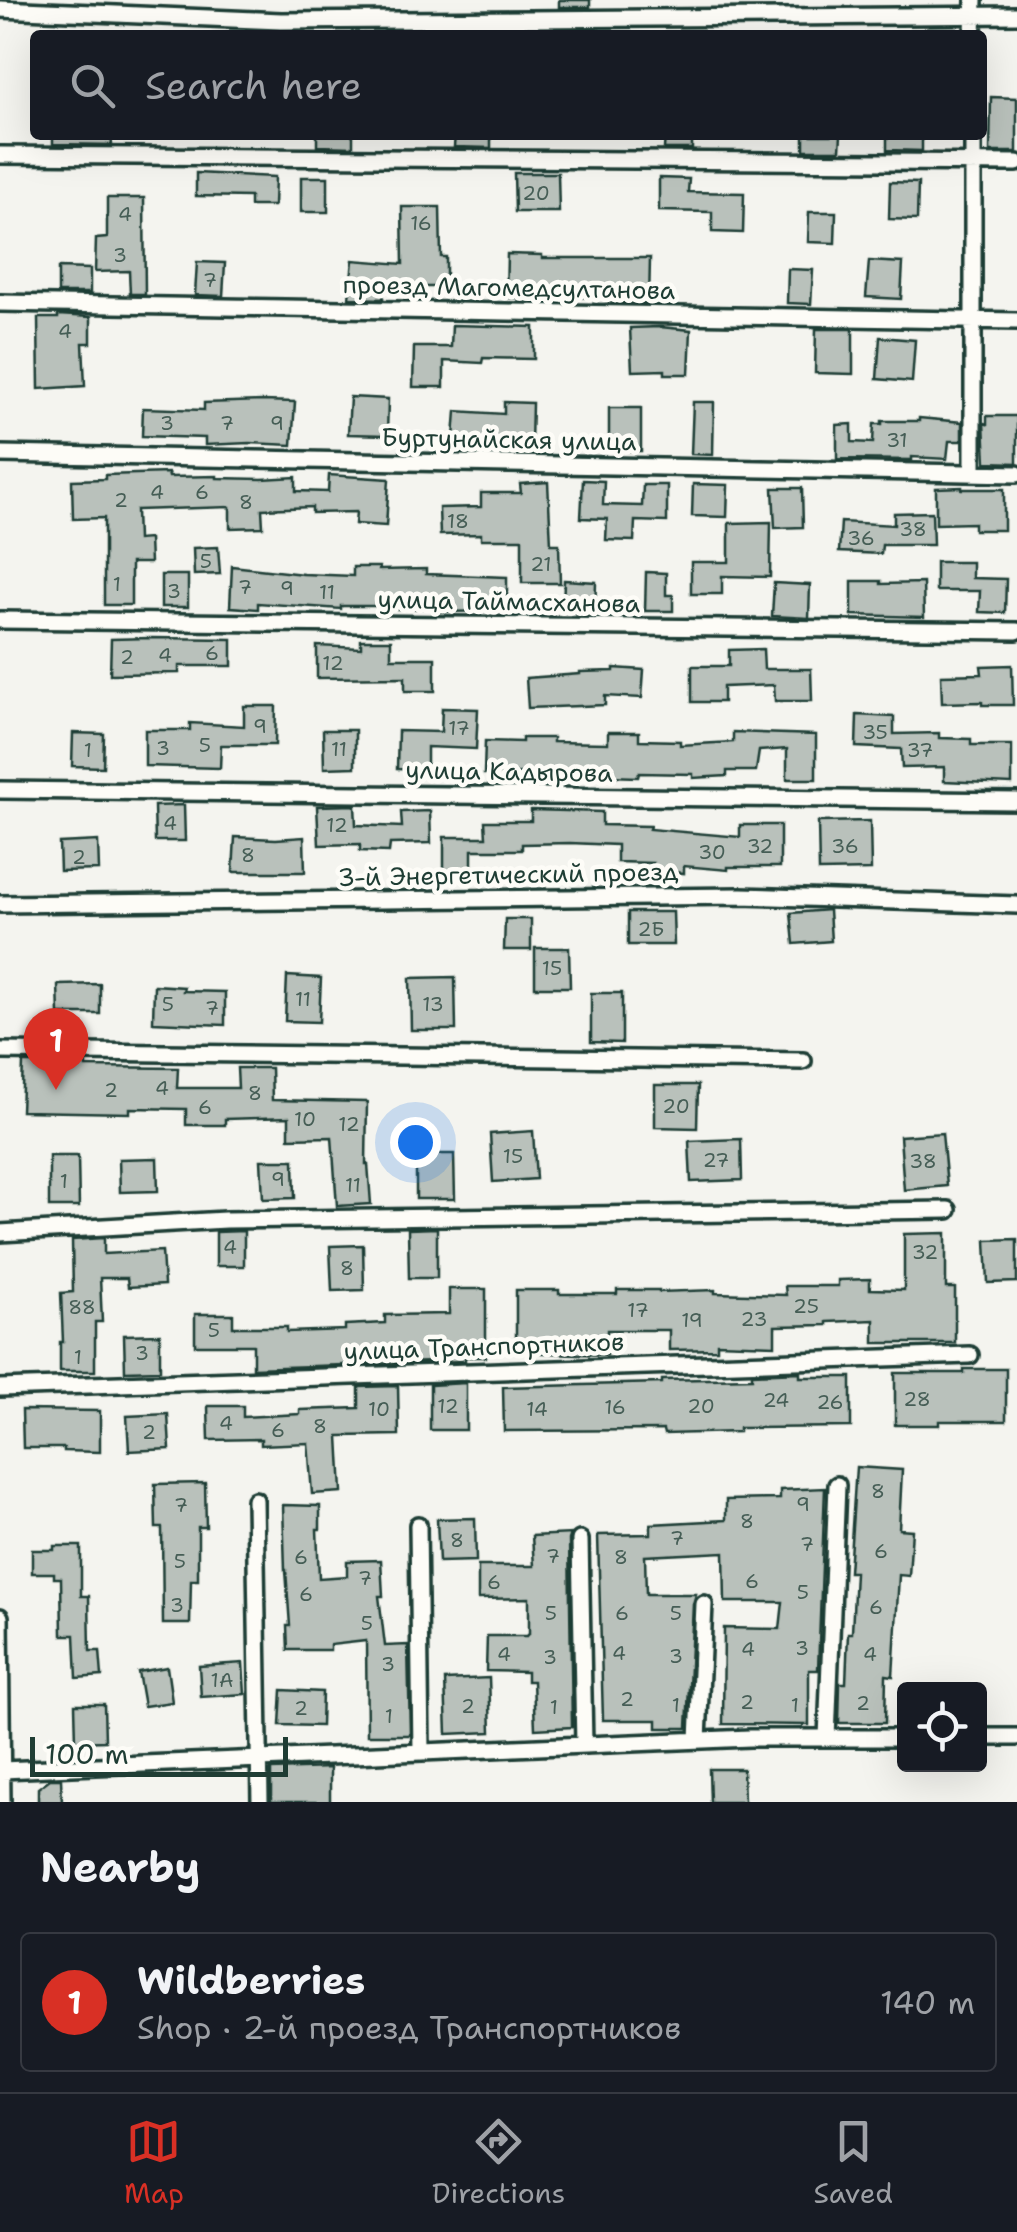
<!DOCTYPE html>
<meta charset="utf-8">
<style>
body{margin:0;font-family:"Shantell Sans",sans-serif;background:#20242c;color:#f1f3f6}
.controls{position:absolute;right:30px;bottom:30px;display:grid;overflow:hidden;border-radius:10px;box-shadow:0 10px 40px #0002}
.controls button{width:90px;height:90px;display:grid;place-items:center;padding:0;border:0;border-bottom:2px solid #363941;background:#171b24;color:#f1f3f6;font:50px sans-serif}
.scale{position:absolute;left:30px;bottom:25px;width:258px;box-sizing:border-box;padding-left:10px;border:5px solid #1f3d34;border-top:0;font-size:28px;line-height:35px;white-space:nowrap;color:#1f3d34;-webkit-text-stroke:8px #fdfcf7;paint-order:stroke}
.you{position:absolute;left:415px;top:1142px;width:35px;height:35px;margin:-25px;border:8px solid #fff;border-radius:50%;background:#1a73e8;box-shadow:0 0 0 15px #1a73e833}
.badge{display:grid;place-items:center;width:65px;height:65px;border-radius:50%;background:#d93025;color:#fff;font-size:32px;font-weight:700}
.pin{position:absolute;translate:-50% -82px;filter:drop-shadow(0 2px 5px #0008)}
.pin::after{content:'';position:absolute;top:52px;width:35px;height:30px;background:inherit;clip-path:polygon(0 0,100% 0,50% 100%)}
.list{margin:0;padding:0;list-style:none}
h2{display:flex;justify-content:space-between;align-items:center;height:130px;margin:0;padding:0 40px;font-size:42px}
h2 small{font-size:32px;font-weight:400;color:#9ea1a6}
.list li{display:grid;grid-template-columns:65px 1fr auto;gap:30px;align-items:center;box-sizing:border-box;height:140px;margin:0 20px 20px;padding:0 20px;border:2px solid #363941;border-radius:10px}
.list b{display:block;font-size:38px;white-space:nowrap}
.list p{margin:0;font-size:32px;white-space:nowrap;color:#9ea1a6}
.list em{font-size:32px;font-style:normal;color:#9ea1a6}
.icon{flex:none;width:55px;height:55px;fill:none;stroke:currentColor;stroke-width:2;stroke-linecap:round;stroke-linejoin:round}
.map{position:relative;flex:none;width:1017px;height:1802px;overflow:hidden}
.search{position:absolute;background:#171b24;box-shadow:0 10px 40px #0002;left:30px;right:30px;top:30px;height:110px;display:flex;align-items:center;gap:25px;box-sizing:border-box;padding:0 35px;border-radius:10px;color:#9ea1a6;font-size:38px}
.sheet{height:290px;background:#171b24}
nav{display:flex;justify-content:space-around;align-items:center;box-sizing:border-box;height:140px;border-top:2px solid #363941;background:#171b24;font-size:28px;color:#9ea1a6}
nav a{display:grid;justify-items:center;gap:5px}
nav .on{color:#d93025}
.map>svg:first-child{display:block}
</style>
<div class="map">
<svg width="1017" height="1802" viewBox="0 0 1017 1802">
<rect width="100%" height="100%" fill="#f4f4ef"/>
<filter id="ink" filterUnits="userSpaceOnUse"><feTurbulence type="fractalNoise" baseFrequency=".01" numOctaves="2"/><feDisplacementMap in="SourceGraphic" scale="20" xChannelSelector="R" yChannelSelector="G"/><feConvolveMatrix kernelMatrix="1 2 1 2 8 2 1 2 1" color-interpolation-filters="sRGB"/></filter>
<g filter="url(#ink)">
<path fill="#b9c1bb" stroke="#1f3d34" stroke-width="2.5" d="M 559,0 L 590,0 L 590,7 L 559,7 Z
M 991,97 L 1017,98 L 1017,152 L 990,152 Z
M 53,135 L 111,135 L 112,145 L 53,144 Z
M 317,135 L 353,135 L 353,147 L 317,146 Z
M 455,135 L 491,135 L 491,148 L 454,147 Z
M 665,135 L 692,135 L 692,149 L 664,149 Z
M 804,135 L 841,135 L 840,150 L 804,150 Z
M 887,135 L 922,135 L 922,151 L 887,150 Z
M 196,173 L 275,177 L 274,206 L 250,206 L 250,197 L 196,196 Z
M 514,173 L 558,173 L 559,212 L 515,212 Z
M 301,177 L 328,177 L 328,212 L 301,212 Z
M 659,178 L 689,179 L 688,192 L 744,193 L 743,233 L 712,232 L 712,212 L 659,211 Z
M 890,182 L 918,183 L 917,220 L 889,219 Z
M 107,198 L 144,198 L 145,294 L 130,294 L 129,271 L 95,272 L 96,239 L 107,238 Z
M 402,207 L 440,207 L 441,257 L 446,257 L 446,287 L 384,287 L 383,299 L 349,298 L 353,260 L 403,264 Z
M 809,212 L 836,212 L 835,243 L 808,242 Z
M 507,254 L 542,255 L 542,258 L 650,258 L 649,303 L 606,301 L 606,297 L 506,298 Z
M 869,261 L 903,263 L 901,299 L 866,297 Z
M 197,262 L 225,263 L 223,296 L 195,295 Z
M 58,268 L 90,269 L 90,293 L 58,293 Z
M 788,269 L 813,270 L 811,304 L 787,303 Z
M 58,315 L 91,317 L 91,343 L 83,343 L 85,386 L 39,389 L 38,318 L 58,318 Z
M 452,325 L 534,327 L 534,359 L 483,358 L 482,363 L 444,361 L 444,387 L 413,387 L 414,347 L 451,347 Z
M 660,327 L 691,330 L 689,374 L 665,374 L 665,370 L 632,371 L 630,328 Z
M 816,329 L 853,329 L 853,374 L 815,373 Z
M 880,337 L 915,340 L 912,382 L 877,379 Z
M 350,397 L 388,399 L 387,435 L 348,434 Z
M 262,401 L 295,402 L 292,445 L 249,443 L 205,445 L 205,438 L 142,436 L 143,408 L 204,410 L 204,403 Z
M 504,402 L 532,403 L 531,445 L 484,444 L 484,452 L 453,451 L 456,411 L 504,414 Z
M 693,402 L 714,402 L 713,455 L 691,454 Z
M 609,408 L 641,408 L 641,451 L 609,451 Z
M 987,416 L 1017,416 L 1017,463 L 986,462 L 984,423 L 987,424 Z
M 919,418 L 962,422 L 962,441 L 949,441 L 947,459 L 912,457 L 912,460 L 837,459 L 837,425 L 852,424 L 852,442 L 873,443 L 874,424 L 882,424 L 882,421 L 919,421 Z
M 168,473 L 169,477 L 217,476 L 217,478 L 262,479 L 296,477 L 296,491 L 328,492 L 329,475 L 389,479 L 386,526 L 355,524 L 356,512 L 312,513 L 312,507 L 262,509 L 263,527 L 230,528 L 230,507 L 136,510 L 137,540 L 149,539 L 150,563 L 131,563 L 131,605 L 104,605 L 104,518 L 73,519 L 72,480 L 105,479 L 105,475 Z
M 583,480 L 604,481 L 603,505 L 642,506 L 643,485 L 667,485 L 667,522 L 635,521 L 634,541 L 606,540 L 607,519 L 581,518 Z
M 548,482 L 551,544 L 559,544 L 560,583 L 522,583 L 522,539 L 481,539 L 481,534 L 440,535 L 439,508 L 481,507 L 481,493 L 521,493 L 520,484 Z
M 693,484 L 728,485 L 727,517 L 692,516 Z
M 962,487 L 962,489 L 1004,489 L 1004,530 L 974,530 L 974,523 L 936,524 L 936,488 Z
M 773,488 L 802,488 L 803,527 L 775,528 Z
M 932,512 L 933,545 L 882,545 L 881,554 L 839,552 L 841,522 L 894,525 L 894,513 Z
M 771,522 L 770,577 L 722,576 L 722,594 L 691,594 L 691,562 L 729,562 L 729,523 Z
M 218,547 L 220,574 L 194,575 L 193,548 Z
M 936,562 L 972,562 L 972,578 L 1006,579 L 1005,613 L 979,612 L 980,591 L 936,591 Z
M 232,566 L 303,574 L 353,576 L 353,567 L 379,567 L 379,570 L 426,569 L 426,574 L 507,577 L 507,611 L 438,612 L 438,608 L 397,609 L 397,606 L 341,606 L 341,609 L 258,603 L 258,609 L 230,607 Z
M 646,572 L 666,573 L 666,595 L 673,595 L 673,611 L 645,611 Z
M 161,575 L 188,575 L 188,607 L 161,607 Z
M 564,580 L 596,582 L 595,613 L 563,612 Z
M 852,581 L 881,581 L 881,584 L 923,583 L 924,617 L 852,615 Z
M 774,583 L 810,585 L 809,618 L 772,616 Z
M 151,638 L 232,639 L 232,666 L 179,666 L 179,673 L 110,674 L 111,639 Z
M 361,640 L 391,640 L 391,658 L 435,658 L 435,691 L 405,691 L 405,677 L 317,678 L 317,646 L 361,648 Z
M 763,649 L 764,669 L 811,669 L 812,701 L 775,701 L 774,685 L 723,687 L 723,702 L 692,702 L 692,666 L 729,666 L 729,650 Z
M 1012,665 L 1013,705 L 982,705 L 982,702 L 942,703 L 941,675 L 982,674 L 981,666 Z
M 614,668 L 644,670 L 642,698 L 605,696 L 605,705 L 528,708 L 526,678 L 580,674 L 580,672 L 614,671 Z
M 244,706 L 276,706 L 275,745 L 221,745 L 220,768 L 145,766 L 145,730 L 190,730 L 190,723 L 244,726 Z
M 442,708 L 478,709 L 476,749 L 427,747 L 427,770 L 397,769 L 398,731 L 441,732 Z
M 857,715 L 894,717 L 894,734 L 939,733 L 939,738 L 971,739 L 971,745 L 1012,745 L 1012,784 L 944,781 L 944,767 L 902,768 L 901,749 L 856,747 Z
M 323,730 L 355,730 L 355,767 L 324,768 Z
M 608,732 L 639,732 L 639,740 L 680,741 L 680,745 L 733,742 L 733,732 L 816,735 L 816,779 L 787,779 L 787,749 L 759,751 L 756,771 L 727,771 L 727,776 L 693,778 L 693,774 L 639,773 L 638,777 L 608,776 L 563,774 L 563,772 L 484,774 L 485,741 L 522,742 L 522,738 L 553,738 L 553,742 L 608,743 Z
M 73,733 L 104,734 L 103,767 L 72,766 Z
M 184,805 L 185,841 L 155,841 L 154,806 Z
M 355,805 L 356,825 L 402,827 L 401,812 L 430,811 L 431,843 L 390,844 L 389,852 L 360,851 L 360,844 L 319,845 L 317,806 Z
M 531,810 L 602,812 L 602,825 L 650,826 L 649,829 L 740,837 L 740,825 L 780,825 L 780,867 L 728,867 L 728,870 L 684,866 L 684,873 L 653,870 L 653,863 L 617,862 L 617,845 L 570,843 L 522,844 L 522,850 L 472,850 L 472,871 L 444,871 L 444,837 L 486,837 L 485,821 L 531,821 Z
M 870,821 L 871,870 L 819,871 L 818,822 Z
M 235,837 L 276,839 L 304,837 L 305,872 L 233,872 Z
M 98,841 L 99,870 L 60,871 L 59,843 Z
M 829,910 L 831,941 L 794,944 L 791,913 Z
M 628,912 L 673,912 L 674,945 L 628,945 Z
M 505,919 L 531,919 L 531,950 L 504,950 Z
M 535,948 L 569,948 L 570,987 L 535,987 Z
M 287,976 L 321,978 L 319,1022 L 285,1021 Z
M 455,977 L 456,1030 L 411,1030 L 410,978 Z
M 100,984 L 100,1014 L 59,1014 L 58,985 Z
M 154,985 L 184,987 L 183,991 L 225,992 L 225,1025 L 153,1022 Z
M 591,993 L 622,993 L 622,1043 L 591,1042 Z
M 23,1063 L 86,1063 L 86,1067 L 178,1068 L 177,1088 L 238,1088 L 237,1068 L 271,1068 L 272,1100 L 367,1102 L 366,1164 L 368,1164 L 371,1204 L 337,1206 L 332,1137 L 289,1138 L 289,1117 L 225,1119 L 225,1125 L 186,1125 L 186,1109 L 130,1108 L 130,1113 L 21,1111 Z
M 655,1085 L 698,1085 L 697,1128 L 655,1127 Z
M 533,1131 L 536,1179 L 493,1182 L 490,1134 Z
M 942,1133 L 947,1186 L 904,1190 L 900,1136 Z
M 741,1139 L 742,1180 L 691,1182 L 689,1141 Z
M 416,1154 L 454,1154 L 455,1199 L 416,1199 Z
M 49,1156 L 78,1156 L 79,1207 L 49,1207 Z
M 157,1158 L 158,1191 L 120,1192 L 119,1159 Z
M 261,1160 L 294,1160 L 295,1198 L 263,1199 Z
M 437,1228 L 437,1278 L 409,1278 L 408,1229 Z
M 244,1231 L 244,1266 L 216,1266 L 216,1232 Z
M 946,1233 L 946,1288 L 955,1288 L 955,1343 L 874,1343 L 874,1320 L 827,1322 L 827,1325 L 775,1326 L 775,1345 L 717,1343 L 717,1349 L 669,1350 L 669,1330 L 607,1330 L 607,1355 L 516,1352 L 516,1290 L 559,1290 L 559,1294 L 617,1294 L 617,1290 L 659,1290 L 659,1292 L 715,1290 L 715,1293 L 786,1295 L 785,1286 L 838,1286 L 838,1280 L 870,1279 L 870,1289 L 904,1290 L 904,1234 Z
M 104,1238 L 104,1254 L 162,1251 L 164,1285 L 128,1287 L 127,1278 L 100,1278 L 102,1322 L 95,1322 L 95,1371 L 60,1371 L 60,1342 L 63,1342 L 61,1293 L 73,1292 L 72,1240 Z
M 1017,1239 L 1017,1282 L 988,1283 L 986,1240 Z
M 363,1245 L 364,1290 L 332,1291 L 330,1246 Z
M 449,1289 L 486,1289 L 486,1357 L 465,1357 L 465,1361 L 253,1368 L 253,1345 L 195,1345 L 195,1314 L 233,1314 L 233,1327 L 287,1327 L 287,1332 L 345,1330 L 345,1325 L 385,1323 L 385,1315 L 449,1314 Z
M 160,1334 L 160,1370 L 125,1371 L 124,1335 Z
M 964,1369 L 1006,1369 L 1006,1421 L 939,1421 L 939,1425 L 895,1425 L 895,1373 L 964,1373 Z
M 800,1372 L 800,1377 L 851,1377 L 851,1427 L 739,1428 L 739,1432 L 664,1434 L 663,1430 L 504,1431 L 503,1387 L 662,1383 L 662,1380 L 752,1378 L 752,1374 Z
M 466,1383 L 466,1430 L 430,1430 L 430,1385 Z
M 398,1386 L 399,1435 L 339,1436 L 342,1492 L 312,1494 L 308,1443 L 261,1445 L 261,1439 L 209,1440 L 208,1406 L 243,1406 L 243,1417 L 300,1414 L 300,1410 L 359,1408 L 359,1387 Z
M 22,1410 L 100,1411 L 100,1452 L 64,1451 L 64,1448 L 23,1448 Z
M 168,1414 L 170,1449 L 129,1451 L 127,1416 Z
M 856,1467 L 902,1470 L 899,1529 L 912,1530 L 909,1576 L 899,1575 L 893,1676 L 886,1675 L 885,1723 L 839,1723 L 840,1683 L 846,1683 L 848,1633 L 852,1633 L 855,1572 L 849,1572 Z
M 205,1483 L 206,1527 L 198,1527 L 198,1580 L 191,1580 L 190,1624 L 163,1624 L 162,1528 L 156,1528 L 155,1484 Z
M 825,1488 L 818,1670 L 809,1670 L 809,1725 L 723,1724 L 724,1628 L 780,1629 L 783,1602 L 725,1602 L 724,1552 L 645,1556 L 646,1594 L 696,1594 L 693,1604 L 687,1728 L 657,1728 L 657,1720 L 603,1720 L 598,1535 L 651,1534 L 651,1524 L 726,1520 L 726,1500 L 780,1499 L 780,1490 Z
M 283,1505 L 320,1506 L 320,1529 L 317,1529 L 319,1578 L 347,1576 L 347,1561 L 381,1560 L 383,1596 L 379,1596 L 385,1646 L 408,1645 L 410,1735 L 367,1735 L 366,1641 L 330,1645 L 330,1650 L 288,1650 L 287,1626 L 290,1626 L 286,1570 L 285,1570 Z
M 475,1518 L 476,1561 L 439,1562 L 437,1519 Z
M 571,1534 L 569,1540 L 572,1727 L 535,1729 L 533,1681 L 527,1681 L 527,1672 L 486,1671 L 487,1636 L 527,1636 L 529,1634 L 529,1598 L 478,1599 L 478,1566 L 534,1566 L 532,1536 Z
M 54,1546 L 81,1546 L 81,1596 L 89,1596 L 90,1651 L 100,1651 L 102,1676 L 77,1678 L 75,1635 L 62,1635 L 61,1578 L 54,1578 L 54,1573 L 32,1573 L 32,1550 L 54,1550 Z
M 243,1663 L 245,1694 L 201,1697 L 199,1666 Z
M 167,1667 L 172,1702 L 144,1706 L 138,1672 Z
M 489,1678 L 491,1732 L 447,1734 L 445,1680 Z
M 282,1690 L 322,1692 L 321,1726 L 280,1725 Z
M 75,1704 L 104,1704 L 105,1741 L 76,1742 Z
M 330,1768 L 330,1802 L 271,1802 L 271,1770 Z
M 709,1769 L 743,1769 L 744,1802 L 710,1802 Z
M 50,1779 L 61,1779 L 62,1802 L 38,1802 L 38,1788 Z"/>
<g fill="none" stroke-linecap="round" stroke-linejoin="round">
<g stroke="#1f3d34" stroke-width="22">
<path id="street" d="M 0,9 L 281,21 L 1017,15
M 973,35 L 974,0
M 0,155 L 1017,163
M 0,303 L 1017,321
M 0,454 L 1017,474
M 973,473 L 973,135
M 0,620 L 1017,631
M 0,790 L 1017,801
M 0,904 L 741,896 L 1017,905
M 0,1051 L 803,1061
M 0,1233 L 225,1220 L 948,1210
M 0,1388 L 970,1355
M 255,1500 L 260,1802
M 418,1525 L 421,1752
M 580,1540 L 584,1745
M 0,1617 L 2,1802
M 980,1737 L 1017,1737
M 827,1738 L 837,1485
M 698,1740 L 704,1604
M 2,1770 L 750,1738 L 904,1738"/>
</g>
<use href="#street" stroke="#fdfcf7" stroke-width="15"/>
</g>
</g>
<g text-anchor="middle" dominant-baseline="central" stroke-width="9" stroke-linejoin="round" paint-order="stroke">
<g font-size="20" fill="#465e56">
<text x="536" y="193">20</text>
<text x="125" y="214">4</text>
<text x="421" y="223">16</text>
<text x="120" y="255">3</text>
<text x="210" y="280">7</text>
<text x="65" y="331">4</text>
<text x="167" y="423">3</text>
<text x="227" y="423">7</text>
<text x="277" y="423">9</text>
<text x="897" y="440">31</text>
<text x="157" y="492">4</text>
<text x="202" y="492">6</text>
<text x="121" y="500">2</text>
<text x="246" y="502">8</text>
<text x="458" y="521">18</text>
<text x="913" y="529">38</text>
<text x="861" y="538">36</text>
<text x="206" y="561">5</text>
<text x="541" y="564">21</text>
<text x="117" y="584">1</text>
<text x="245" y="587">7</text>
<text x="287" y="588">9</text>
<text x="174" y="591">3</text>
<text x="327" y="592">11</text>
<text x="212" y="653">6</text>
<text x="165" y="655">4</text>
<text x="127" y="657">2</text>
<text x="333" y="663">12</text>
<text x="260" y="726">9</text>
<text x="459" y="728">17</text>
<text x="875" y="732">35</text>
<text x="205" y="745">5</text>
<text x="163" y="748">3</text>
<text x="339" y="749">11</text>
<text x="88" y="750">1</text>
<text x="920" y="750">37</text>
<text x="170" y="823">4</text>
<text x="337" y="825">12</text>
<text x="760" y="846">32</text>
<text x="845" y="846">36</text>
<text x="712" y="852">30</text>
<text x="248" y="855">8</text>
<text x="79" y="857">2</text>
<text x="651" y="929">2Б</text>
<text x="552" y="968">15</text>
<text x="303" y="999">11</text>
<text x="168" y="1004">5</text>
<text x="433" y="1004">13</text>
<text x="212" y="1008">7</text>
<text x="162" y="1088">4</text>
<text x="111" y="1090">2</text>
<text x="255" y="1093">8</text>
<text x="676" y="1106">20</text>
<text x="205" y="1107">6</text>
<text x="305" y="1119">10</text>
<text x="349" y="1124">12</text>
<text x="513" y="1156">15</text>
<text x="716" y="1160">27</text>
<text x="923" y="1161">38</text>
<text x="278" y="1179">9</text>
<text x="64" y="1181">1</text>
<text x="353" y="1185">11</text>
<text x="230" y="1247">4</text>
<text x="925" y="1252">32</text>
<text x="347" y="1268">8</text>
<text x="806" y="1306">25</text>
<text x="82" y="1307">88</text>
<text x="638" y="1310">17</text>
<text x="754" y="1319">23</text>
<text x="692" y="1320">19</text>
<text x="214" y="1330">5</text>
<text x="142" y="1353">3</text>
<text x="78" y="1357">1</text>
<text x="917" y="1399">28</text>
<text x="776" y="1400">24</text>
<text x="830" y="1402">26</text>
<text x="448" y="1406">12</text>
<text x="701" y="1406">20</text>
<text x="615" y="1407">16</text>
<text x="379" y="1409">10</text>
<text x="537" y="1409">14</text>
<text x="226" y="1423">4</text>
<text x="320" y="1426">8</text>
<text x="278" y="1430">6</text>
<text x="149" y="1432">2</text>
<text x="878" y="1491">8</text>
<text x="803" y="1504">9</text>
<text x="181" y="1505">7</text>
<text x="747" y="1521">8</text>
<text x="677" y="1538">7</text>
<text x="457" y="1540">8</text>
<text x="807" y="1544">7</text>
<text x="881" y="1551">6</text>
<text x="553" y="1556">7</text>
<text x="301" y="1557">6</text>
<text x="621" y="1557">8</text>
<text x="180" y="1561">5</text>
<text x="365" y="1578">7</text>
<text x="752" y="1581">6</text>
<text x="494" y="1582">6</text>
<text x="803" y="1592">5</text>
<text x="306" y="1594">6</text>
<text x="177" y="1605">3</text>
<text x="876" y="1607">6</text>
<text x="551" y="1613">5</text>
<text x="622" y="1613">6</text>
<text x="676" y="1613">5</text>
<text x="367" y="1623">5</text>
<text x="802" y="1648">3</text>
<text x="748" y="1649">4</text>
<text x="619" y="1653">4</text>
<text x="504" y="1654">4</text>
<text x="870" y="1654">4</text>
<text x="676" y="1656">3</text>
<text x="550" y="1657">3</text>
<text x="388" y="1664">3</text>
<text x="222" y="1680">1А</text>
<text x="627" y="1699">2</text>
<text x="747" y="1702">2</text>
<text x="863" y="1703">2</text>
<text x="676" y="1705">1</text>
<text x="795" y="1705">1</text>
<text x="468" y="1706">2</text>
<text x="554" y="1707">1</text>
<text x="301" y="1708">2</text>
<text x="389" y="1716">1</text>
</g>
<g font-size="25" fill="#1f3d34" stroke="#fdfcf7">
<text transform="translate(509 287) rotate(1)">проезд Магомедсултанова</text>
<text transform="translate(509 439) rotate(1)">Буртунайская улица</text>
<text transform="translate(509 601) rotate(1)">улица Таймасханова</text>
<text transform="translate(509 771) rotate(1)">улица Кадырова</text>
<text transform="translate(508 874) rotate(-1)">3-й Энергетический проезд</text>
<text transform="translate(484 1346) rotate(-2)">улица Транспортников</text>
</g>
</g>
</svg>
<div class="controls">
<button><svg class="icon" aria-label="locate" viewBox="0 0 24 24"><circle cx="12" cy="12" r="6"/><path d="M12 2v4M12 18v4M2 12h4M18 12h4"/></svg></button>
</div>
<div class="scale">100 m</div>
<div class="you"></div>
<div class="pin badge" style="left:56px;top:1090px">1</div>
<div class="search"><svg class="icon" aria-label="search" viewBox="0 0 24 24"><circle cx="10" cy="10" r="6"/><path d="M15 15l6 6"/></svg>Search here</div>
</div>
<section class="sheet">
<h2>Nearby<small></small></h2>
<ul class="list">
<li><span class="badge">1</span><div><b>Wildberries</b><p>Shop · 2-й проезд Транспортников</p></div><em>140 m</em></li>
</ul>
</section>
<nav>
<a class="on"><svg class="icon" aria-label="map" viewBox="0 0 24 24"><path d="M3 6l6-2 6 2 6-2v14l-6 2-6-2-6 2zM9 4v14M15 6v14"/></svg>Map</a>
<a><svg class="icon" aria-label="directions" viewBox="0 0 24 24"><path d="M12 3l9 9-9 9-9-9zM9 14v-3h6M13 9l2 2-2 2"/></svg>Directions</a>
<a><svg class="icon" aria-label="saved" viewBox="0 0 24 24"><path d="M7 4h10v16l-5-4-5 4z"/></svg>Saved</a>
</nav>
